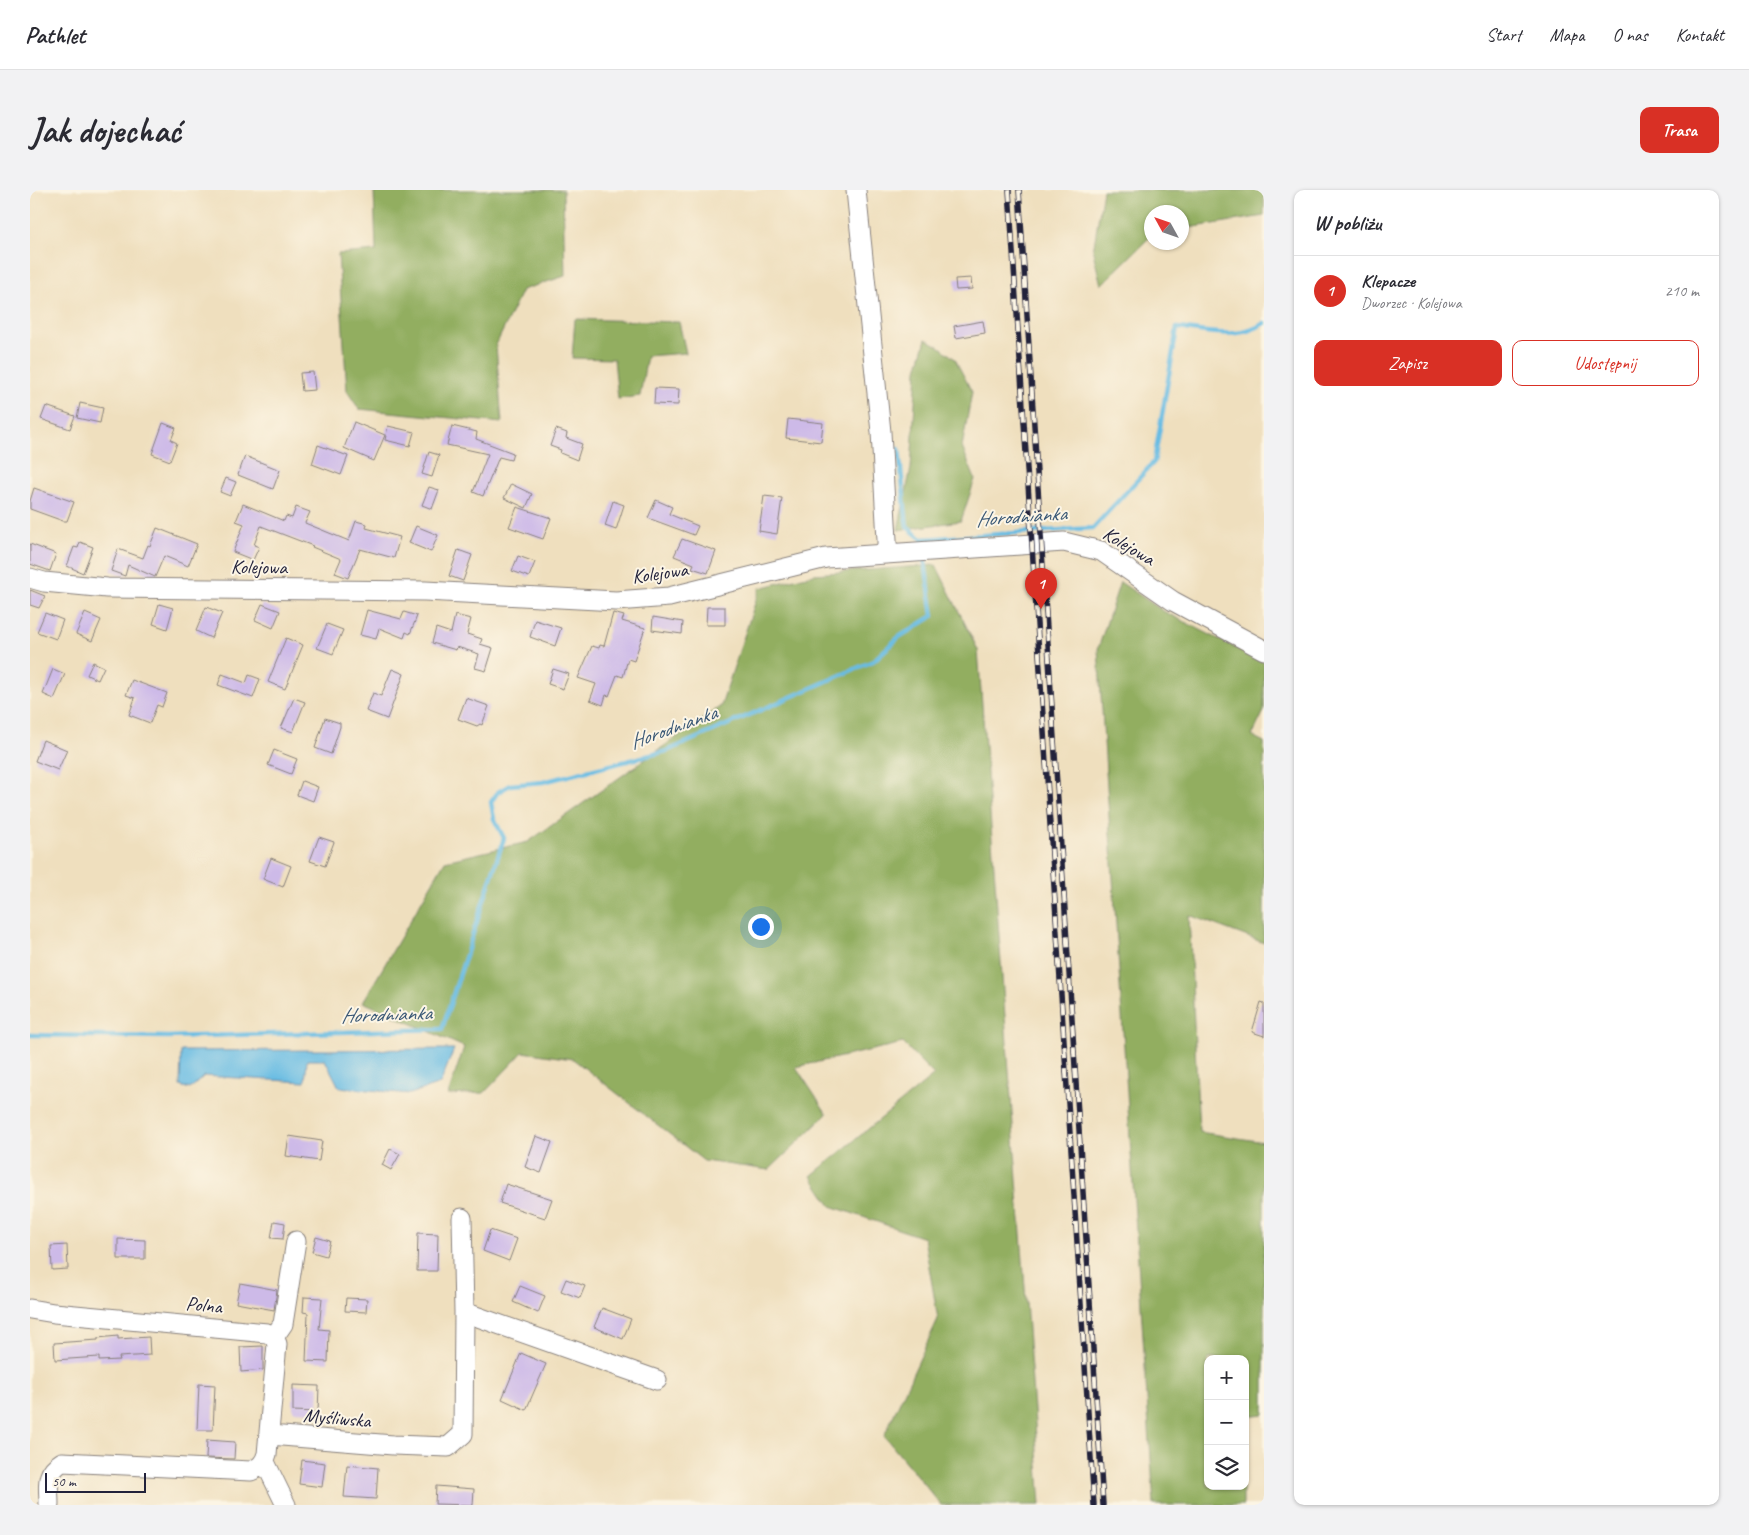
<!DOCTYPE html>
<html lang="pl">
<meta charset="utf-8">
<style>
body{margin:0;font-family:Caveat,sans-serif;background:#f2f2f3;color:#2b2b33}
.controls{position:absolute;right:15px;bottom:15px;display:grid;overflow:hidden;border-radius:10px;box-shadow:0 1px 4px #0004}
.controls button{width:45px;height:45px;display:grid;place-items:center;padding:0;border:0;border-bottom:1px solid #e1e1e2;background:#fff;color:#2b2b33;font:25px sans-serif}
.compass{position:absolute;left:1114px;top:15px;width:45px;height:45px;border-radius:50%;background:#fff;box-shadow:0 1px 4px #0004;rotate:310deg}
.scale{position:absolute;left:15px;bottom:12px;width:101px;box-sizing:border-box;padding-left:5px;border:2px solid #22223b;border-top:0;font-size:14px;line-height:18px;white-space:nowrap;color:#22223b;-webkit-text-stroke:4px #fcf5e5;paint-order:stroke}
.you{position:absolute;left:730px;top:736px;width:18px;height:18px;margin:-12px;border:4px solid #fff;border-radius:50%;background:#1a73e8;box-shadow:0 0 0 8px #1a73e833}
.badge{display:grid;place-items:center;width:32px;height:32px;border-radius:50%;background:#d93025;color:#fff;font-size:16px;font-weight:700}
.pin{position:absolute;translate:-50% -41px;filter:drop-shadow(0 1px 2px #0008)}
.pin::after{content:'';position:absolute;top:26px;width:18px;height:15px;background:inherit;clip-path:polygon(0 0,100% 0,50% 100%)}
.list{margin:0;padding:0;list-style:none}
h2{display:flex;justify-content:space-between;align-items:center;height:65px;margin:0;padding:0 20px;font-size:21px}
h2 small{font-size:16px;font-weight:400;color:#7c7c81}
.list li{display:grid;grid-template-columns:32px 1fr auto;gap:15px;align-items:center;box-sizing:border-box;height:70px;padding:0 20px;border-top:1px solid #e1e1e2}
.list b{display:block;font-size:19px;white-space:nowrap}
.list p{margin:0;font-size:16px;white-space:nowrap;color:#7c7c81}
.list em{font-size:16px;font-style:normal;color:#7c7c81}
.actions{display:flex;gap:10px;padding:15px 20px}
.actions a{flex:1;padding:11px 0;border:1px solid #d93025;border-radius:10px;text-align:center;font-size:18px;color:#d93025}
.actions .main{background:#d93025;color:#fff}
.icon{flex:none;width:28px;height:28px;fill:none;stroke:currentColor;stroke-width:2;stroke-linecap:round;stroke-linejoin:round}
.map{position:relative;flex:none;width:1234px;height:1315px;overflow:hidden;border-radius:10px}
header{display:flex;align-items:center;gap:30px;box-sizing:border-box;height:70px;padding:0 25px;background:#fff;border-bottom:1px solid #e1e1e2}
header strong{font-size:24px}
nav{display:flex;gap:28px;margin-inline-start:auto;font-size:18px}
.intro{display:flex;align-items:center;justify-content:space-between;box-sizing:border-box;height:120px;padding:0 30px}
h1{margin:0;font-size:35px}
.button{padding:12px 22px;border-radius:10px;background:#d93025;color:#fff;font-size:18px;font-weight:700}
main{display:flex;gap:30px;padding:0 30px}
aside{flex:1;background:#fff;border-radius:10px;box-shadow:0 1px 4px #0004}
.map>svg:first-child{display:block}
</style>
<header>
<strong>Pathlet</strong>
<nav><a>Start</a><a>Mapa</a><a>O nas</a><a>Kontakt</a></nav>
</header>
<div class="intro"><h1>Jak dojechać</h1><a class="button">Trasa</a></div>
<main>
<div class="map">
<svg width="1234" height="1315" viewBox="0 0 1234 1315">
<rect width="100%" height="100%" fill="#fcf5e5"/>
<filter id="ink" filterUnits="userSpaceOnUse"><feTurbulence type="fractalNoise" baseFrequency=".02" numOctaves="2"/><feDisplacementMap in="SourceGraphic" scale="10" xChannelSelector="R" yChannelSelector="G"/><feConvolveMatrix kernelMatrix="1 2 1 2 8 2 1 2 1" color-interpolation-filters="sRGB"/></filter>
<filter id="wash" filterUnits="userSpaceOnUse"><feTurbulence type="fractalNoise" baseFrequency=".0096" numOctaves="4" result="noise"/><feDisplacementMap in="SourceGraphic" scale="20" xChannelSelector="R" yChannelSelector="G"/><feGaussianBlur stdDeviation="1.12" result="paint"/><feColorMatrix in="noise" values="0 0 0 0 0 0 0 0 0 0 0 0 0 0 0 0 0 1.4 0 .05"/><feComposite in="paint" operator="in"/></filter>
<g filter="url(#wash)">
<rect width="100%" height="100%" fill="#efdfbe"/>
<path fill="#92ae60" stroke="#5a684e" d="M 344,0 L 533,0 L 535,86 L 492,100 L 466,155 L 472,233 L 329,219 L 317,201 L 308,64 L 346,61 Z
M 1073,0 L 1234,0 L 1234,26 L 1152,39 L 1152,22 L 1122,22 L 1121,46 L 1071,95 L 1063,62 Z
M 545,129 L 649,132 L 656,163 L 617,166 L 610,206 L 588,209 L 584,169 L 542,168 Z
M 896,149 L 909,156 L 925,169 L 942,202 L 932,257 L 945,289 L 931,331 L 868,340 L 881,278 L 887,180 Z
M 906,375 L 948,460 L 1011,1315 L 911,1315 L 854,1246 L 908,1129 L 894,1048 L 801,1016 L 781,986 L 904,885 L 873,853 L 766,877 L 797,924 L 739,980 L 674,971 L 543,869 L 493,862 L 454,903 L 418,905 L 434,857 L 333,812 L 415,671 L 498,652 L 691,516 L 730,398 L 784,384 Z
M 1090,392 L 1133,421 L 1234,472 L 1234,521 L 1222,546 L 1234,552 L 1234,753 L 1159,725 L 1169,942 L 1234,952 L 1234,1224 L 1215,1226 L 1215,1169 L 1178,1169 L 1178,1296 L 1213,1296 L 1213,1315 L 1124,1315 L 1068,459 Z"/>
<path fill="#67bce3" stroke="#446f8f" d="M 424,859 L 410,894 L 380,904 L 309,897 L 295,870 L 277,870 L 275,892 L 174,886 L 160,899 L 150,896 L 151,861 Z"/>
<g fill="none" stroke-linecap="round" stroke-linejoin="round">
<path stroke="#67bce3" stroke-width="4.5" d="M 869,259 L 877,337 L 892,349
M 893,358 L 892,349 L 1063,338 L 1124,272 L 1147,138 C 1176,141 1210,151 1234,133
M 0,845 L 137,847 L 412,839 L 474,648 L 464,629 L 461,612 L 468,602 L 480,595 L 513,592 L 637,561 L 843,471 L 869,447 L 903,426 L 894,366"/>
</g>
<g id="blocks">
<path fill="#cdbae8" d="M 941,88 L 942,99 L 926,100 L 925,89 Z
M 953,131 L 955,143 L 926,148 L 924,136 Z
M 283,182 L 285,200 L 272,201 L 270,183 Z
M 625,198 L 649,199 L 648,215 L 624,214 Z
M 50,213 L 73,218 L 70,233 L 47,228 Z
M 16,216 L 45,226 L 40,239 L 11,229 Z
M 758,229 L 793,233 L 791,252 L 756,248 Z
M 324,232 L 355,245 L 344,271 L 314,258 Z
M 133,233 L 146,238 L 141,250 L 147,253 L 140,271 L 122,264 Z
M 358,236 L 384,242 L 380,256 L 355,250 Z
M 422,236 L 447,242 L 446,249 L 483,263 L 481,270 L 469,267 L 453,306 L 443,302 L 458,264 L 417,255 Z
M 526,239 L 537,243 L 536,248 L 552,254 L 547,270 L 530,263 L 531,260 L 520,256 Z
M 288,255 L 318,266 L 311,285 L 282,274 Z
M 399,262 L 409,265 L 402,287 L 392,284 Z
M 215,266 L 250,280 L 243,299 L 208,285 Z
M 196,288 L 206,292 L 200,306 L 190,302 Z
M 481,294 L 502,304 L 496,318 L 474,308 Z
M 399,297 L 409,300 L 402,319 L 392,315 Z
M 4,298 L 44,312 L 37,331 L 33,331 L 0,319 L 0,311 Z
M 734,306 L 752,308 L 747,344 L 729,341 Z
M 626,310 L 642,317 L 639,324 L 668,336 L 664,345 L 618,328 Z
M 583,311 L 594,315 L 586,340 L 575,336 Z
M 213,314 L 254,331 L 256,326 L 262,328 L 266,317 L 280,322 L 275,333 L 319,351 L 326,331 L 337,334 L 336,338 L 370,347 L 364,368 L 330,359 L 318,388 L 305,383 L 311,369 L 282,357 L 283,356 L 231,336 L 224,355 L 229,357 L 223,370 L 203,362 L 214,334 L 206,331 Z
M 487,317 L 521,328 L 513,349 L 479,337 Z
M 386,336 L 408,345 L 401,362 L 379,353 Z
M 127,338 L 167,354 L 158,376 L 134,366 L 125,387 L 98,375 L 95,386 L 81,381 L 88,359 L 113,368 L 118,355 L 120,356 Z
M 652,349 L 686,361 L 678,383 L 662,378 L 664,374 L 644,366 Z
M 50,352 L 63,357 L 53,383 L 37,376 L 44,357 L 48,358 Z
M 0,354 L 26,364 L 20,381 L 0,374 Z
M 428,360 L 442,365 L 433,391 L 419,386 Z
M 488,366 L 505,372 L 499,387 L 482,381 Z
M 0,400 L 15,406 L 9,418 L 0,415 Z
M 129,414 L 143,418 L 137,439 L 123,434 Z
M 232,414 L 250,421 L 243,438 L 225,430 Z
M 176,417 L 192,423 L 181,448 L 166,441 Z
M 677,417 L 695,417 L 695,435 L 676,435 Z
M 337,420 L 371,429 L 374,422 L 387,426 L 380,444 L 376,442 L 374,448 L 349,438 L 346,449 L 330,445 Z
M 15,423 L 33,430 L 26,449 L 7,442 Z
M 55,423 L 71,430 L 62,451 L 46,444 Z
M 583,423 L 594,426 L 592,431 L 615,438 L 604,471 L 598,469 L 593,487 L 587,485 L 579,506 L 576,505 L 573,515 L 560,510 L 566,494 L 548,488 L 562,456 L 569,458 L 570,455 L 574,456 Z
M 425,425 L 441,429 L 437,444 L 452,449 L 450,454 L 463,458 L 456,481 L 445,478 L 449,464 L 427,457 L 426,460 L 402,453 L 406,438 L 421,443 Z
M 623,427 L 653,432 L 652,444 L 622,440 Z
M 505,430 L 531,438 L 525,456 L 500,447 Z
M 297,434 L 313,440 L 303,464 L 287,458 Z
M 256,448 L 273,455 L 255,499 L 238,492 Z
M 63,472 L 74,477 L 68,490 L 57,485 Z
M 23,479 L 35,484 L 24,509 L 13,504 Z
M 362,479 L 374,484 L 357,529 L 336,521 L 343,503 L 351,506 Z
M 523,479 L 539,484 L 533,499 L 518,494 Z
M 192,484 L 216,493 L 219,485 L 230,489 L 223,508 L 188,495 Z
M 102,490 L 137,503 L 132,517 L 127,515 L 120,533 L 99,525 L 105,508 L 96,505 Z
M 264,508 L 275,512 L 263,542 L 251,538 Z
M 436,508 L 459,516 L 452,535 L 450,534 L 447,536 L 428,529 Z
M 295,528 L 310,533 L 310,537 L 301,564 L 285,558 Z
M 13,550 L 37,560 L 28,580 L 5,571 Z
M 244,560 L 267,569 L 261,584 L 238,575 Z
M 272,591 L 288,597 L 283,611 L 267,605 Z
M 289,647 L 304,652 L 295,676 L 280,671 Z
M 241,668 L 261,676 L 253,697 L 233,689 Z
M 1231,812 L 1234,813 L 1234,846 L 1222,842 Z
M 259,946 L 292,951 L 289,971 L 256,966 Z
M 506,946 L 522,952 L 511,983 L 495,977 Z
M 360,959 L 370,964 L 361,980 L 352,975 Z
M 476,994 L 522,1009 L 515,1028 L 470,1013 Z
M 244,1031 L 255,1033 L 253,1049 L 241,1048 Z
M 460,1040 L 487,1049 L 479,1071 L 453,1061 Z
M 388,1043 L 408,1044 L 407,1081 L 387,1081 Z
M 286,1047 L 300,1051 L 296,1066 L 282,1062 Z
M 88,1049 L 115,1050 L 115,1069 L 88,1069 Z
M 37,1055 L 38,1079 L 22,1080 L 21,1056 Z
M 536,1089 L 555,1096 L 550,1108 L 531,1101 Z
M 210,1093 L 247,1100 L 244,1120 L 206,1113 Z
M 490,1096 L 515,1106 L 508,1123 L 483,1112 Z
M 274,1107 L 292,1108 L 289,1139 L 299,1140 L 298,1172 L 276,1171 L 278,1123 L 273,1122 Z
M 316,1108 L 337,1109 L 336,1122 L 315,1121 Z
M 572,1118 L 601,1129 L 593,1149 L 564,1137 Z
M 88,1146 L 88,1149 L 119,1147 L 120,1165 L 89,1167 L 90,1170 L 69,1171 L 69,1167 L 25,1170 L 24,1153 L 68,1150 L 68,1148 Z
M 233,1156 L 233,1180 L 211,1182 L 210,1157 Z
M 491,1163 L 516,1174 L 496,1220 L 472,1209 Z
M 169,1194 L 185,1195 L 183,1240 L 167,1240 Z
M 263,1195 L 289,1196 L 288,1222 L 263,1221 Z
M 177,1250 L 205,1252 L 204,1269 L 176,1268 Z
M 272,1270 L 295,1273 L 292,1297 L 269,1294 Z
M 317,1275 L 348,1278 L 346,1309 L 314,1307 Z
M 406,1296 L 444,1299 L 443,1315 L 405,1314 Z"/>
</g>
</g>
<g filter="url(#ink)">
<use href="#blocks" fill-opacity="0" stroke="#88807c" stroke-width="1"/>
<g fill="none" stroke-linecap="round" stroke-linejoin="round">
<g stroke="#88807c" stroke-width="21">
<path id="minor" d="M 826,0 L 851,242 L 857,350 L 857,364
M 0,388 L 14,392 L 77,398 L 395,401 L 586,411 L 639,407 L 796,368 L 1034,352 L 1071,361 L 1143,411 L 1234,460
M 0,1119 L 24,1123 L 237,1143 L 244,1147 L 247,1154 L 237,1264 C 234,1274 230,1277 221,1281 L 32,1272 C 14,1283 19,1296 19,1315
M 434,1122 L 627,1190
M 244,1147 L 253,1134 L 266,1051
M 240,1245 L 363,1255 L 418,1257 L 433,1244 L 434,1122 L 432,1028
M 235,1272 L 256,1315"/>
</g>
<use href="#minor" stroke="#fff" stroke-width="19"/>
<g stroke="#22223b" stroke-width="5.5">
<path id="rail" d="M 979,0 L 1064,1315
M 989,0 L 1073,1315"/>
</g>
<use href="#rail" stroke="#fcf5e5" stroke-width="4" stroke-dasharray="11" stroke-linecap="butt"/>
</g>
</g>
<g text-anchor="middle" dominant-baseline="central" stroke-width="4" stroke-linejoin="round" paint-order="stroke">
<g font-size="20" fill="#22223b" stroke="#fcf5e5">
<text transform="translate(1099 356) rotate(31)">Kolejowa</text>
<text transform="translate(229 377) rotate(1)">Kolejowa</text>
<text transform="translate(630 383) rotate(-8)">Kolejowa</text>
<text transform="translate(174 1115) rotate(6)">Polna</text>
<text transform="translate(307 1228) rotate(5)">Myśliwska</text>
</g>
<g font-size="21" font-style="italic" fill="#3a5876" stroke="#fcf5e5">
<text transform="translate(991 326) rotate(-4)">Horodnianka</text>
<text transform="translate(643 537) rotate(-20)">Horodnianka</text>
<text transform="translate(356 824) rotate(-2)">Horodnianka</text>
</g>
</g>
</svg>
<div class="controls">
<button>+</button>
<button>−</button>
<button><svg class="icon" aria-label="layers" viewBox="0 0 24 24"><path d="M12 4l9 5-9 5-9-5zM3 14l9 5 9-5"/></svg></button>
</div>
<svg class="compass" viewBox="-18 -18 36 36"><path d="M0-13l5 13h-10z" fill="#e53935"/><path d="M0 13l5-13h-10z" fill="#7c7c81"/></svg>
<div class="scale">50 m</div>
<div class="you"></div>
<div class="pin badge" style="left:1011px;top:419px">1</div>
</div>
<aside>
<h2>W pobliżu<small></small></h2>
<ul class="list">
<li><span class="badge">1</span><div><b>Klepacze</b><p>Dworzec · Kolejowa</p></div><em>210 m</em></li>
</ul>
<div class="actions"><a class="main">Zapisz</a><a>Udostępnij</a></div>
</aside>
</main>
